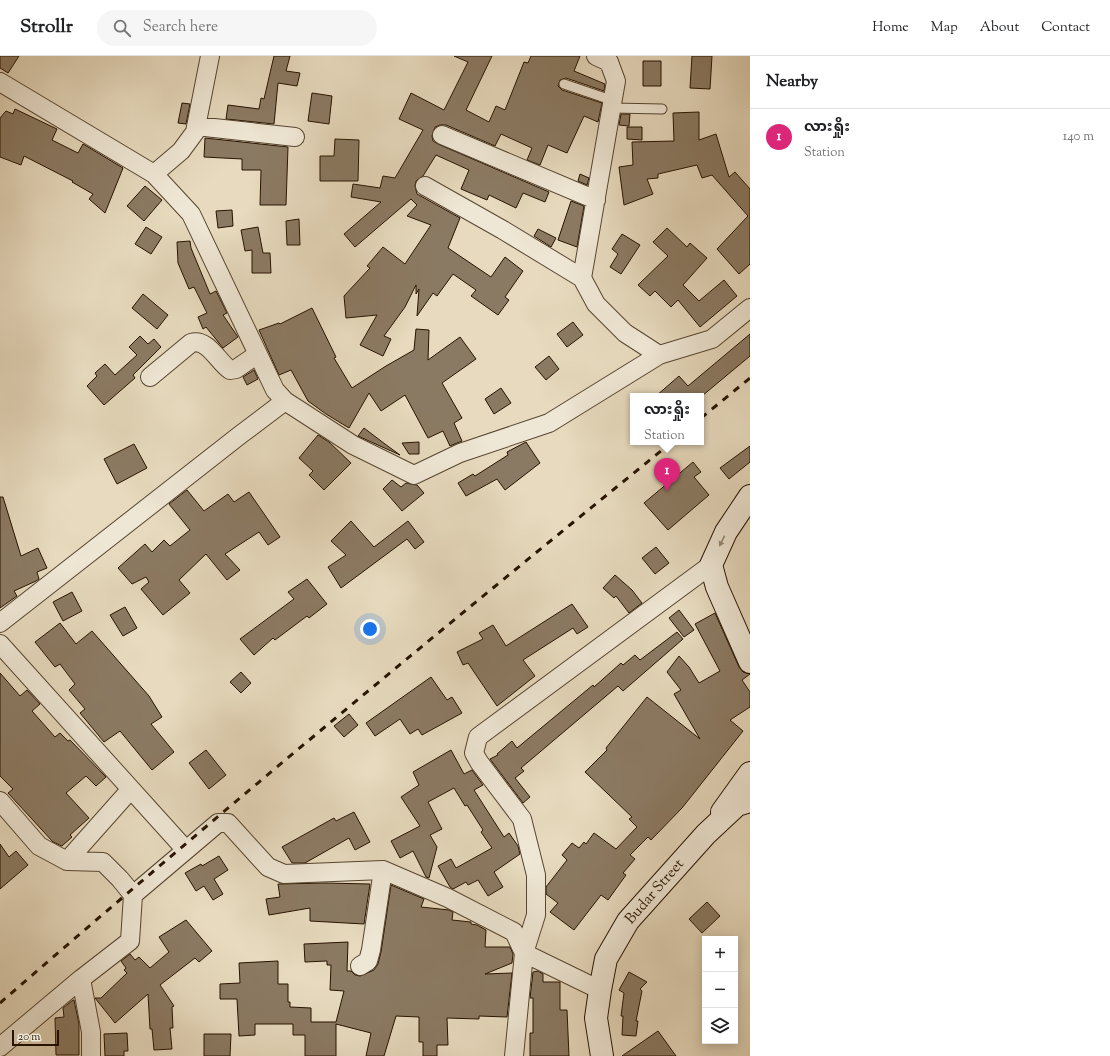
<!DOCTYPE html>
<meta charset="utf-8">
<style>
body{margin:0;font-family:"Sorts Mill Goudy","Noto Sans Myanmar",serif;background:#f6f6f6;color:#202124}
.controls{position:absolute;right:12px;bottom:12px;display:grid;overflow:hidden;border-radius:0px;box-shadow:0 2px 10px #0003}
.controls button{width:36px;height:36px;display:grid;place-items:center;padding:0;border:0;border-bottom:1px solid #e0e0e0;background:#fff;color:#202124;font:20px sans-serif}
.scale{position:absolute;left:12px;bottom:10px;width:47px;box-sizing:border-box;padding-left:4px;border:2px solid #271300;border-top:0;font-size:11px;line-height:14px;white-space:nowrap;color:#271300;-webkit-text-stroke:3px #efe7d5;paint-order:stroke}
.you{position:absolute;left:370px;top:573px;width:14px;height:14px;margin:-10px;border:3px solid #fff;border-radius:50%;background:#1a73e8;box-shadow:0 0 0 6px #1a73e833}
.badge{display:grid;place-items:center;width:26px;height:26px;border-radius:50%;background:#db2777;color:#fff;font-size:13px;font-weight:700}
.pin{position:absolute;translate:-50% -33px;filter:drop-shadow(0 1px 2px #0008)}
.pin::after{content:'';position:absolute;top:21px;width:14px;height:12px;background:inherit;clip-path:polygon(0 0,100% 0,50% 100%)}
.popup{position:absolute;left:630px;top:337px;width:74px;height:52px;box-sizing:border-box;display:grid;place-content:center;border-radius:0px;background:#fff;filter:drop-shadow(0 1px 3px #0005);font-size:13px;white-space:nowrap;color:#757577}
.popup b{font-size:15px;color:#202124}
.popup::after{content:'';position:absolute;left:50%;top:100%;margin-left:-8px;border:8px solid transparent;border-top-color:#fff}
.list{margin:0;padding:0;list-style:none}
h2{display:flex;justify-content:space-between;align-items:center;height:52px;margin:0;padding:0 16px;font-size:17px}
h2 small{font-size:13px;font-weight:400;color:#757577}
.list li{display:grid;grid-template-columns:26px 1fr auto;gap:12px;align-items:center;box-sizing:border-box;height:56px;padding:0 16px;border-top:1px solid #e0e0e0}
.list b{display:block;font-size:15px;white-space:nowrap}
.list p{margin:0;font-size:13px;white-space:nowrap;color:#757577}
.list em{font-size:13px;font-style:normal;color:#757577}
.icon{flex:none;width:22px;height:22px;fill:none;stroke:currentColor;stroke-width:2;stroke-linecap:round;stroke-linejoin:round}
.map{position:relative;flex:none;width:750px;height:1000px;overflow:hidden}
header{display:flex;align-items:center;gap:24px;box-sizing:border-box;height:56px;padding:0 20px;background:#fff;border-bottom:1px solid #e0e0e0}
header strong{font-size:19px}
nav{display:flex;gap:22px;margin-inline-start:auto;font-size:14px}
.search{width:280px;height:36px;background:#f6f6f6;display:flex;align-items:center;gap:10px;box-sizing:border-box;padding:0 14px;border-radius:22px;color:#757577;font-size:15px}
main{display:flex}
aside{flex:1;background:#fff}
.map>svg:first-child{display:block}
</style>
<header>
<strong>Strollr</strong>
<div class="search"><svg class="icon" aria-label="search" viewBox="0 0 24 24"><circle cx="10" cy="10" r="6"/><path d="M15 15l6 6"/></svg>Search here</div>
<nav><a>Home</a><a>Map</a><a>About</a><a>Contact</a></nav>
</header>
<main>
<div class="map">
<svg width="750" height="1000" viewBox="0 0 750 1000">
<rect width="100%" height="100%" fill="#e7dabe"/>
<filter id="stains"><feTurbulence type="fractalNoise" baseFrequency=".005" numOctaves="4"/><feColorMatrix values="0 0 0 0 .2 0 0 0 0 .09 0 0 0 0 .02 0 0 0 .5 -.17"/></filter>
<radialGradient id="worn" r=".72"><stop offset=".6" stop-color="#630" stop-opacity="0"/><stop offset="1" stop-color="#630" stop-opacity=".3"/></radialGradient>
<path fill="#8b7a63" stroke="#271300" d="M 0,0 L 19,0 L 8,17 L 0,12 Z
M 274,0 L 290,0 L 286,15 L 300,17 L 297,30 L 278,27 L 274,68 L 226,63 L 228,49 L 259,53 L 261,42 L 264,43 Z
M 454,0 L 492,0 L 466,54 L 489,66 L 496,50 L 505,54 L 524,6 L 528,7 L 531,0 L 580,0 L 574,15 L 605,28 L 604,35 L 566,22 L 560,24 L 558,30 L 562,34 L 602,47 L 598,66 L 584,60 L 567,97 L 548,89 L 540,109 L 527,104 L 532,92 L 501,78 L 495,90 L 446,69 L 440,69 L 435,71 L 432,80 L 433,85 L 438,88 L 549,136 L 545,146 L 523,137 L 516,152 L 489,139 L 487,144 L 461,133 L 469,114 L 436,99 L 423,120 L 416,125 L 415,130 L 417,138 L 460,162 L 448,192 L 491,221 L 505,201 L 523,215 L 505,241 L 509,244 L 498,259 L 471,240 L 476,234 L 453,218 L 437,240 L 433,237 L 417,260 L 419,233 L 416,238 L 416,229 L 405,251 L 384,280 L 391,283 L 383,300 L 360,289 L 377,259 L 346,262 L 344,240 L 370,212 L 367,210 L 383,191 L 405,208 L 431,169 L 407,160 L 417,149 L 411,143 L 355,191 L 344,178 L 381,146 L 351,141 L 353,128 L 380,132 L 383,120 L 395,122 L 423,74 L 399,63 L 411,37 L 444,54 L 468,6 Z
M 692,0 L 712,0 L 710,33 L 690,32 Z
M 643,5 L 661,5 L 661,30 L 643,30 Z
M 312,37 L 332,40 L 329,68 L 308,65 Z
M 182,47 L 190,48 L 186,68 L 178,67 Z
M 15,53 L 57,73 L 52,84 L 78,97 L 83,88 L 123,112 L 105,157 L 89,143 L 93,138 L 72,126 L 73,125 L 24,100 L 21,109 L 0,101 L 0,62 L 6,55 L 13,58 Z
M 699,56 L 699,84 L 716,78 L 729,121 L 735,116 L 750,133 L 750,208 L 739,218 L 717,193 L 748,160 L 712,119 L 702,122 L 697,109 L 658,118 L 658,122 L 647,123 L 653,138 L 624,149 L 619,111 L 633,109 L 632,86 L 674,85 L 673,57 Z
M 621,58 L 630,58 L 629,70 L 619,69 Z
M 627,71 L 642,71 L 642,84 L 627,83 Z
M 205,82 L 288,91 L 286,149 L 260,149 L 261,114 L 242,114 L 242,103 L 204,101 Z
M 335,83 L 359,84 L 358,125 L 320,125 L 320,100 L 334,100 Z
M 580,118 L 589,122 L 587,129 L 578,125 Z
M 145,130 L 162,144 L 144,165 L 127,150 Z
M 571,145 L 584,150 L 577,191 L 558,184 Z
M 232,154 L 233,170 L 218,172 L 216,155 Z
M 299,163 L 300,189 L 287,189 L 286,165 Z
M 146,171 L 162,181 L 151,198 L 135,188 Z
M 258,171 L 263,197 L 270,197 L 271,217 L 252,217 L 252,194 L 245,195 L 241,174 Z
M 667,172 L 687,191 L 690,187 L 707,202 L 683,229 L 699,245 L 724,224 L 737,240 L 700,271 L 678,244 L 671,251 L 655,235 L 650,240 L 638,229 L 668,200 L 653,186 Z
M 538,173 L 556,182 L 551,191 L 534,180 Z
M 622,178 L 640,189 L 621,218 L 610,211 L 618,198 L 612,193 Z
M 190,185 L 191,192 L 210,238 L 216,235 L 227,257 L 223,259 L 238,281 L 223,292 L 206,271 L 203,273 L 198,261 L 207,257 L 194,231 L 189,233 L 178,207 L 177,186 Z
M 143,238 L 168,259 L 157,273 L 132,252 Z
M 312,252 L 336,301 L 334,302 L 352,332 L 386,310 L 414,294 L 416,273 L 429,274 L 428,304 L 460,281 L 476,303 L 442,327 L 462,362 L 454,367 L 462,385 L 450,390 L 443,375 L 428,382 L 405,339 L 381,355 L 369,337 L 349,372 L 326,358 L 308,345 L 291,314 L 279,319 L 259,274 L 279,267 L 280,268 Z
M 573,266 L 583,279 L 567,291 L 557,278 Z
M 750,278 L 750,300 L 702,340 L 656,340 L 679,320 L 688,330 Z
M 140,280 L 148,288 L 154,283 L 161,291 L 133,319 L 135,322 L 104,349 L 87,330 L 97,320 L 95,317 L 105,308 L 115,319 L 137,299 L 129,291 Z
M 549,300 L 559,313 L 546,324 L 535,311 Z
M 254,314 L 258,323 L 247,329 L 243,321 Z
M 501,332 L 511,347 L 494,358 L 485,343 Z
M 364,372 L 385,388 L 400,399 L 358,380 Z
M 318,379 L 329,386 L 351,407 L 324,434 L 309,419 L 313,415 L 299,402 Z
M 419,386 L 419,398 L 409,398 L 402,387 Z
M 526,386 L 540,407 L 505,434 L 497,423 L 466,440 L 458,427 L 473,418 L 475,420 L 508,399 L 507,396 Z
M 134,388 L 147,412 L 117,428 L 104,403 Z
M 750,390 L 750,406 L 729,423 L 720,412 Z
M 693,406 L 701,416 L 694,421 L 709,439 L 668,474 L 644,447 Z
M 392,424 L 401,431 L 406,427 L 417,429 L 424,437 L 402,455 L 383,433 Z
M 187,434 L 204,455 L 228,438 L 234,446 L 249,436 L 280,481 L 268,489 L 259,476 L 225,498 L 240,514 L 227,524 L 206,498 L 179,524 L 190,537 L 163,559 L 141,533 L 149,526 L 146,521 L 132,528 L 118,512 L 145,488 L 152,496 L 164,484 L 170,490 L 190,474 L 169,448 Z
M 0,441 L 3,441 L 21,500 L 38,492 L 47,512 L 37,516 L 39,523 L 36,525 L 14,535 L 17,540 L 0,552 Z
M 351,465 L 374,491 L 408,465 L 424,486 L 415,493 L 407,483 L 341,532 L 328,511 L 346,499 L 331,485 Z
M 656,491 L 669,507 L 655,518 L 642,502 Z
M 615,519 L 632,534 L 642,547 L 629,557 L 616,540 L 614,542 L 603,532 Z
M 307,523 L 327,548 L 309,562 L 307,560 L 275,584 L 273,582 L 254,599 L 240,583 L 294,543 L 288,536 Z
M 72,536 L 82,555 L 63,565 L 53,546 Z
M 572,548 L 588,571 L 577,578 L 573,572 L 523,604 L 535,620 L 497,650 L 468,607 L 463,609 L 457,596 L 483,583 L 479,577 L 493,569 L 506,590 Z
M 125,551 L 137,572 L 123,580 L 110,559 Z
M 679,554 L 694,574 L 684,581 L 669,562 Z
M 715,557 L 739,611 L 743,616 L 750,618 L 742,624 L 750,636 L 750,651 L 730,664 L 743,675 L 682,752 L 651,784 L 648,781 L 630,799 L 635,803 L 623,817 L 626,819 L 608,844 L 601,839 L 574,874 L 550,856 L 558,847 L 546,838 L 546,831 L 567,804 L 562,799 L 572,787 L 579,792 L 584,786 L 586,788 L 594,777 L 616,793 L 637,771 L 629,763 L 632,761 L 585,716 L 607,694 L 606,692 L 647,641 L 700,683 L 674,638 L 681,634 L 667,616 L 679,600 L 689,611 L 699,627 L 720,615 L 695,568 Z
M 60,567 L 76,588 L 92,575 L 149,640 L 162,661 L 151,668 L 174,696 L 152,714 L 120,675 L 104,686 L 80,657 L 85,653 L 69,634 L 75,628 L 60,608 L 55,611 L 35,586 Z
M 677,576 L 683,583 L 623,635 L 618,630 L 521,712 L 524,715 L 515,722 L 530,741 L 523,747 L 490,703 L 498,699 L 497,698 L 512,685 L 517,692 L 593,629 L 594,631 L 621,607 L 623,609 L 635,599 L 640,604 Z
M 241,616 L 251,627 L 241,637 L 230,626 Z
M 0,617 L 20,640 L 27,634 L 40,648 L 32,655 L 55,681 L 60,677 L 68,685 L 70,684 L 106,721 L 96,730 L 86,720 L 66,737 L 89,762 L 70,779 L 72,781 L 62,790 L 53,786 L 8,737 L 13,733 L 0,720 Z
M 431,621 L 447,644 L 452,641 L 462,657 L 422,679 L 418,673 L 410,678 L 400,663 L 375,680 L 366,667 Z
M 349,658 L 358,669 L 344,681 L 334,670 Z
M 206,694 L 226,719 L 209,733 L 189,707 Z
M 451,694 L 464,718 L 472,714 L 483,729 L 474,734 L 504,781 L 509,777 L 518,790 L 520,798 L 494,816 L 503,831 L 488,840 L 478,824 L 468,829 L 466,826 L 453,833 L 450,831 L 438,810 L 451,803 L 456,812 L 492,792 L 481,776 L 483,774 L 467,749 L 465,750 L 454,732 L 428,746 L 442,773 L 430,779 L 437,791 L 429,822 L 426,821 L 413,795 L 400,802 L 391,785 L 420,770 L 401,741 L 419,729 L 413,716 Z
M 354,756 L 370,786 L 355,794 L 349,782 L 305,807 L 292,807 L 282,791 L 334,762 L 336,765 Z
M 0,788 L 9,801 L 16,795 L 28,809 L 0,833 Z
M 219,800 L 228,814 L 214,823 L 223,838 L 213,844 L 204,830 L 196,835 L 185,817 L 201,808 L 202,810 Z
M 325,827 L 370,828 L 364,868 L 310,865 L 310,852 L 269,859 L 266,843 L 280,841 L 278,828 Z
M 391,829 L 424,843 L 421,851 L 449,854 L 453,856 L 452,864 L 471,866 L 471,868 L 477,869 L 486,874 L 485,891 L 510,891 L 513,898 L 512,907 L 485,918 L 512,917 L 507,961 L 479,960 L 479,963 L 447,962 L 448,989 L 437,989 L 437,1000 L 423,1000 L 423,986 L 419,986 L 419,961 L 396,960 L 384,1000 L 366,1000 L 371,977 L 336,968 L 336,1000 L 305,1000 L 305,979 L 293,979 L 293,968 L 255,968 L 255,979 L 239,980 L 237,943 L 220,943 L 220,928 L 240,927 L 239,907 L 278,905 L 278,928 L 288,928 L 288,946 L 290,946 L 290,951 L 311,952 L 311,966 L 336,966 L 344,935 L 330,934 L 331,909 L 327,909 L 327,905 L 305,906 L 304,888 L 348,886 L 347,915 L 351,915 L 355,919 L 360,920 L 374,914 L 378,908 L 381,896 Z
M 707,846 L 720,860 L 702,877 L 689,863 Z
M 186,864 L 212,895 L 199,906 L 195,902 L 160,929 L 174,950 L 172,951 L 173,972 L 170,972 L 172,993 L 154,994 L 152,973 L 150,973 L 148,938 L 115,967 L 95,942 L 101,942 L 127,917 L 124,914 L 126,912 L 121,905 L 130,898 L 135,904 L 139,901 L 150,912 L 169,896 L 159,881 Z
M 538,915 L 543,918 L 543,926 L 560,926 L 560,954 L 567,954 L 569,1000 L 530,1000 L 530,977 L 533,977 L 533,942 L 530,942 L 533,916 Z
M 629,916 L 647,926 L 640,933 L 642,935 L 636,965 L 638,965 L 636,980 L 622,979 L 623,960 L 621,960 L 624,937 L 619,934 Z
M 73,944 L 74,944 L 79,968 L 79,999 L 56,999 L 55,962 L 64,961 L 63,952 Z
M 658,975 L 676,1000 L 622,1000 Z
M 127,977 L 128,995 L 124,995 L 124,1000 L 105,1000 L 104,978 Z
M 204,978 L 231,978 L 230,1000 L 204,1000 Z"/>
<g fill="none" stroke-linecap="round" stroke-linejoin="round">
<g stroke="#574530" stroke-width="11">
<path id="lane" d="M 564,28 L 614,45
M 613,52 L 662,53"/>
</g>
<g stroke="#574530" stroke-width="20">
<path id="street" d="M 596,0 L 609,6 L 616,25 L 582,222 L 596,248 L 625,277 L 659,299
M 0,26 L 154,118 L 191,158 L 275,334 L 285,345 L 353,389 L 414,419 L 460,397 L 549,367 L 659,299 L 712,283 L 750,252
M 196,70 L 295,81
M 442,79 L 596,144
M 154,118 L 181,95 L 195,76 L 210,0
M 425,130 L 503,174 L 582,222
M 150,321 L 191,287 C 208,282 218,306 230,314 L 236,313 L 258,298
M 0,567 L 240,379 L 285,345
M 0,588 L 185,793
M 0,745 L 39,790 L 67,805 L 103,806 L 120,823 L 133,839
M 67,805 L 131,733
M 360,910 L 368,905 L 371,894 L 383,814
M 0,991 L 81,923
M 91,1000 L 91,976 L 81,923 L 130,885 L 133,839 L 218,767 L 228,767 L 268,811 L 284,818 L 383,814 L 448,842 L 514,876 L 524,897 L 600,934
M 514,1000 L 524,897 L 536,859 L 536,819 L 522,763 L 479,706 L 474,697 L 478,681 L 711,509"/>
</g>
<g stroke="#271300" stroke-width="24">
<path id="secondary" d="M 750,440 L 726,476 L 711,509 L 717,531 L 750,606
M 722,756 L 750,717
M 602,1000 L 596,962 L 600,934 L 606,903 L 628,865 L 706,778 L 737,749 L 750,745"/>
</g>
<use href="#lane" stroke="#efe7d5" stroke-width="9"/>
<use href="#street" stroke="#efe7d5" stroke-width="18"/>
<use href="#secondary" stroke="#efe7d5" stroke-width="22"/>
<path stroke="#271300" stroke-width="3" stroke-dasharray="7 7" stroke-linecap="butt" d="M 701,362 L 750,322
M 0,947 C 220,756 445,570 672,386"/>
</g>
<defs><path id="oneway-solid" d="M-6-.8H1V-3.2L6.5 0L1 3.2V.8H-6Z"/></defs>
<use fill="#958875" href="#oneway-solid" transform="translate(722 485) rotate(116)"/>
<g text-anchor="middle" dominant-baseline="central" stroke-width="4" stroke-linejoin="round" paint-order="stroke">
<g font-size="15" fill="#271300" stroke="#efe7d5">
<text transform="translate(655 836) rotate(-49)">Budar Street</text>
</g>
</g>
<rect width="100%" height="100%" filter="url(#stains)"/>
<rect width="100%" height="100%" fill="url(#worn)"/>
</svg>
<div class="controls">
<button>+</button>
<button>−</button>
<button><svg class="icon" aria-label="layers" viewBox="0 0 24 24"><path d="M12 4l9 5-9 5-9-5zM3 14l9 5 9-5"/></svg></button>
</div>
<div class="scale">20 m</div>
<div class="you"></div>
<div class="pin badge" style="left:667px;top:435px">1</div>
<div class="popup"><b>လားရှိုး</b>Station</div>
</div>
<aside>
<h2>Nearby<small></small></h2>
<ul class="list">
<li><span class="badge">1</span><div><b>လားရှိုး</b><p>Station</p></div><em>140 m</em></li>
</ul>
</aside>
</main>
